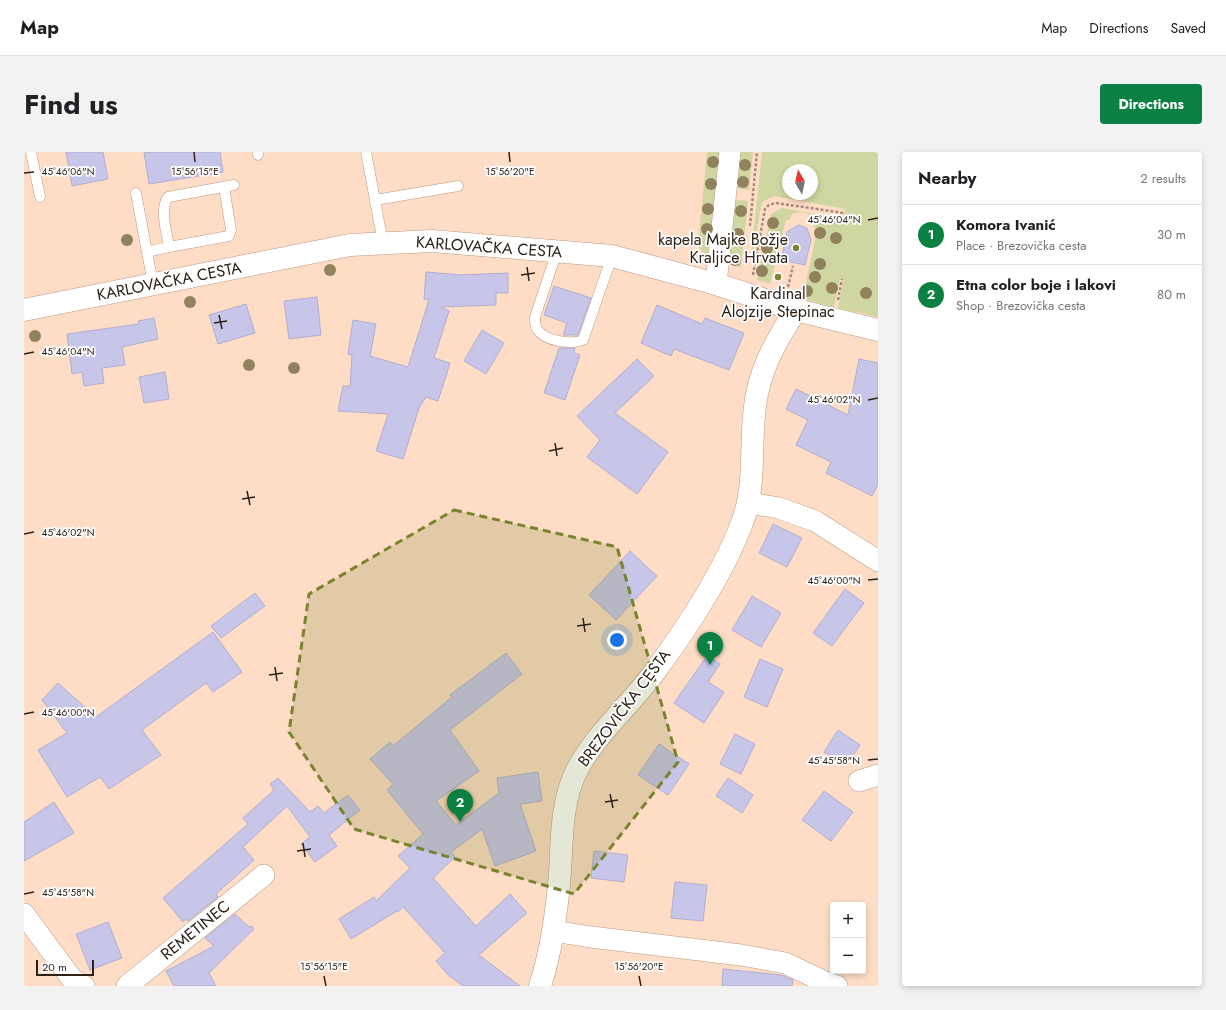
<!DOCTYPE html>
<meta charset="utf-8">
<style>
body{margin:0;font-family:Jost,sans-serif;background:#f2f2f2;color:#202124}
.controls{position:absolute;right:12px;bottom:12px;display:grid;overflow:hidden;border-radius:4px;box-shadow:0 2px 6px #0003}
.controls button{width:36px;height:36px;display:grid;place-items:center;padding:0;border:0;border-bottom:1px solid #e0e0e0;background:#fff;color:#202124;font:20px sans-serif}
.compass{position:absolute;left:758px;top:12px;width:36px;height:36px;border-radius:50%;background:#fff;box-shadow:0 2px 6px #0003;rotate:351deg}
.scale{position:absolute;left:12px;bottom:10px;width:58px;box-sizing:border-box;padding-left:4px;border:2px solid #2d2118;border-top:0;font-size:11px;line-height:14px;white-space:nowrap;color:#2d2118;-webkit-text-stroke:3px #fff;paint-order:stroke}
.you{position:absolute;left:593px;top:488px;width:14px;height:14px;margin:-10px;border:3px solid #fff;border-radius:50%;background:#1a73e8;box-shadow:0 0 0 6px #1a73e833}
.badge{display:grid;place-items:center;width:26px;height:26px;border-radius:50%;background:#0b8043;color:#fff;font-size:13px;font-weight:700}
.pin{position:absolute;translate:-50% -33px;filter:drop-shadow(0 1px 2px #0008)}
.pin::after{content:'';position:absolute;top:21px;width:14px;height:12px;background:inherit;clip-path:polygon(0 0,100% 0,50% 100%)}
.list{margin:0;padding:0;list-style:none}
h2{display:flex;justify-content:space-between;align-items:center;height:52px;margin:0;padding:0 16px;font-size:17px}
h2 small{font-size:13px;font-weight:400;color:#757577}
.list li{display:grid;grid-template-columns:26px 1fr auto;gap:12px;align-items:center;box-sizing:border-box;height:60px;padding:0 16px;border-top:1px solid #e0e0e0}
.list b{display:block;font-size:15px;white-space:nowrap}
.list p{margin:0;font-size:13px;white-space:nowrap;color:#757577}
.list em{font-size:13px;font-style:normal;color:#757577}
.map{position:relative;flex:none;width:854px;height:834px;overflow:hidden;border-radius:4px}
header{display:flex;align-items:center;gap:24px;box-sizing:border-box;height:56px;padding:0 20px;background:#fff;border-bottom:1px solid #e0e0e0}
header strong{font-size:19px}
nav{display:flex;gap:22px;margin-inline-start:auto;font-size:14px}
.intro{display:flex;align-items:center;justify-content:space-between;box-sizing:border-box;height:96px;padding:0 24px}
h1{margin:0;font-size:28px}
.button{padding:10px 18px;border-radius:4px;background:#0b8043;color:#fff;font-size:14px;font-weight:700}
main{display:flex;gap:24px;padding:0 24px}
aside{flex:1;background:#fff;border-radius:4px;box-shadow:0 2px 6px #0003}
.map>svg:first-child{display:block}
</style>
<header>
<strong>Map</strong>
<nav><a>Map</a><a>Directions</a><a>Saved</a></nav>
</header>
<div class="intro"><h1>Find us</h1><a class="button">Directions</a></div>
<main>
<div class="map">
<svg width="854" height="834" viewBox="0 0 854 834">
<rect width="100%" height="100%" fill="#fedcc5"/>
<path fill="#d0d6a1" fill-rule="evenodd" d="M 683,0 L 697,0 L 687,103 L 681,103 L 674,94 Z
M 715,0 L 729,0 L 725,38 L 712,36 Z
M 738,0 L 854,0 L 854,165 L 814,156 L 820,127 L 816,127 L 810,155 L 783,148 L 784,142 L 780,141 L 792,83 L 789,66 C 784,60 775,59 768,62 L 765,68 L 762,68 L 746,132 L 733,128 L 747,62 L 758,56 L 813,66 L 818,73 L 821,57 L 750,44 L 738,50 L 728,104 L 727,104 ZM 764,18 L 788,18 L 788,42 L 764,42 Z
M 710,48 L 724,49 L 717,116 L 705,111 Z"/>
<path fill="#c7c5e8" stroke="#b0aed1" d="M 42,0 L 79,0 L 84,27 L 48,34 Z
M 120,0 L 196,0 L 199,20 L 125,32 Z
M 774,73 L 783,76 L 787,88 L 781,113 L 757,108 L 763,80 Z
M 402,120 L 437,123 L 484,121 L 484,141 L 472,141 L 472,153 L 417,155 L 425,159 L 410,206 L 426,211 L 414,249 L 402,245 L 395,256 L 379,307 L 352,299 L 364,262 L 314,259 L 319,234 L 326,234 L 328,203 L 324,202 L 329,168 L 352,172 L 346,204 L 384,215 L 405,148 L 400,147 Z
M 530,134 L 567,146 L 554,183 L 539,183 L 543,171 L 520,163 Z
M 293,145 L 297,183 L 265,187 L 260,149 Z
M 222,152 L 231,181 L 194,192 L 185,163 Z
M 633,153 L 678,172 L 681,166 L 720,181 L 705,218 L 650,197 L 647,204 L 617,191 Z
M 130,166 L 134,187 L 98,195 L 101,213 L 78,216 L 80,231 L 60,234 L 58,220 L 48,222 L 43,182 L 115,172 L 114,169 Z
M 458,178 L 480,191 L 462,222 L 440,209 Z
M 535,196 L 551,196 L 550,201 L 556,203 L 541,248 L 520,241 Z
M 613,207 L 630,224 L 591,261 L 644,300 L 613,342 L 563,305 L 576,288 L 553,264 Z
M 835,207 L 854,211 L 854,332 L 848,344 L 802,321 L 807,310 L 772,293 L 784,268 L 762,257 L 772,237 L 824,263 Z
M 141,220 L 145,247 L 120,251 L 115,225 Z
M 749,372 L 778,386 L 763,415 L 735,401 Z
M 606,399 L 633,424 L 592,468 L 565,443 Z
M 821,437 L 840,451 L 808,494 L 789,481 Z
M 231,441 L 241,454 L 197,486 L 187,474 Z
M 728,444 L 757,461 L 737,495 L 708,478 Z
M 189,480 L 218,520 L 189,540 L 182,531 L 118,578 L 137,603 L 85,637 L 76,625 L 43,645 L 14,598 L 43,581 L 18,548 L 34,531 L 72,565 Z
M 482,501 L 498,522 L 426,578 L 455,619 L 412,649 L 432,673 L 475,641 L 473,626 L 514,620 L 518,649 L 496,652 L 512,699 L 471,714 L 458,677 L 427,700 L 431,705 L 409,726 L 452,774 L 486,742 L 503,761 L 455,803 L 496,834 L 439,834 L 424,823 L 412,809 L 421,801 L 379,755 L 374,760 L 373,759 L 327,787 L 315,767 L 350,745 L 352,749 L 386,716 L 374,704 L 399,682 L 363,638 L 369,632 L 346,607 L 366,590 L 369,594 L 428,545 L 426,543 Z
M 683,504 L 696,512 L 684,530 L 700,540 L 680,571 L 650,551 Z
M 736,507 L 759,517 L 743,555 L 720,545 Z
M 814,578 L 836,593 L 822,614 L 800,600 Z
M 711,582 L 731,592 L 717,622 L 696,612 Z
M 635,592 L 665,612 L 644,643 L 614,623 Z
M 254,626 L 286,660 L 294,654 L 300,661 L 324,643 L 336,658 L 305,683 L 313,694 L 291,710 L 277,692 L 286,685 L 263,654 L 219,695 L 230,708 L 192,742 L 194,745 L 164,769 L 162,767 L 159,770 L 139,746 L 224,672 L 219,666 L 250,638 L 246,632 Z
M 704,626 L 729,643 L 718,661 L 692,644 Z
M 800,639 L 829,660 L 807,689 L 778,668 Z
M 30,650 L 50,681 L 0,709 L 0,670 Z
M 570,699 L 604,703 L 600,730 L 567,726 Z
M 651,730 L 683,733 L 679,769 L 647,766 Z
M 211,762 L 225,775 L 228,774 L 230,777 L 185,821 L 192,834 L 150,834 L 142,819 L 190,794 L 181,786 Z
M 84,770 L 98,806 L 66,818 L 52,782 Z
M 699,817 L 757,823 L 769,828 L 768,834 L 698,834 Z"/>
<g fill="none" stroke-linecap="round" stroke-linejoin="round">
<g stroke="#b99983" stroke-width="11">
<path id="service" d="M 7,0 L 16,45
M 234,0 L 234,3
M 342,0 L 359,91
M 112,41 L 129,132
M 351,48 L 434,34
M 145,95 L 205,84 L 207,78 L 200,35
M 533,99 L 511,165 C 511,169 511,174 513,177 C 520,189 547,193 559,188 L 588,104
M 123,100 L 145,95 C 143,80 135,58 144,45 L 210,33"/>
</g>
<g stroke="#b99983" stroke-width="22">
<path id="minor" d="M 692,132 L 706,0
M 725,351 L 755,356 L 791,369 L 854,409
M 835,629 L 854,623
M 0,762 L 48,827 L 60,834
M 529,779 L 567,785 L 717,803 L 761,811 L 801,830 L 813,834
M 103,834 L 240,723"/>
</g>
<g stroke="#b99983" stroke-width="23">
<path id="tertiary" d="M 0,158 L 326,93 L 408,89 L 588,104 L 692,132 L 772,158"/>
</g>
<g stroke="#b99983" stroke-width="23">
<path id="secondary" d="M 516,834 C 528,797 533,759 536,720 C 538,687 537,649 553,618 C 572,582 605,554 629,522 C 661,479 699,421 718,371 C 734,329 724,285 733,242 C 739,211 755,184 772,158 L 854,178"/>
</g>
<path stroke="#a58c7b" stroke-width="2.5" stroke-dasharray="3 2" stroke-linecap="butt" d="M 726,74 L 733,0
M 729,123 L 741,57 L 745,53 L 752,51 L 820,61
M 764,135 L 769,114
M 814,148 L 818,127"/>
<use href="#service" stroke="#fff" stroke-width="10"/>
<use href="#minor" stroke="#fff" stroke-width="21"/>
<use href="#tertiary" stroke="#fff" stroke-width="22"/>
<use href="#secondary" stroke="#fff" stroke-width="22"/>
</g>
<g fill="#90825c">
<circle cx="689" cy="10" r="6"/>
<circle cx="721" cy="13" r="6"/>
<circle cx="719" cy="30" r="6"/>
<circle cx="687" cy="32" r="6"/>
<circle cx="684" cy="57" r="6"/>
<circle cx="717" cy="59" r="6"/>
<circle cx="749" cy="71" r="6"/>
<circle cx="683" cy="77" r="6"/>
<circle cx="796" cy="81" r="6"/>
<circle cx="714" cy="82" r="6"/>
<circle cx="812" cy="86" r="6"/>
<circle cx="103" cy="88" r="6"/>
<circle cx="743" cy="96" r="6"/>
<circle cx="711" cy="108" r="6"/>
<circle cx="796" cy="112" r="6"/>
<circle cx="306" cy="118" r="6"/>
<circle cx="738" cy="119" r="6"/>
<circle cx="791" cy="125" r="6"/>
<circle cx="808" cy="136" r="6"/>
<circle cx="783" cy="139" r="6"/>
<circle cx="842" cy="141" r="6"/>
<circle cx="166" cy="150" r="6"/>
<circle cx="11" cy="184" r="6"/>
<circle cx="225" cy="213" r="6"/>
<circle cx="270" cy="216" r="6"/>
</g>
<path fill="#798330" fill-opacity="0.2" stroke="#798330" stroke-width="3" stroke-dasharray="8 5" stroke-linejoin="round" d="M 430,358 L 593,395 L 654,610 L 550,742 L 330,677 L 265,580 L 285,442 Z"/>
<path fill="none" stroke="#2d2118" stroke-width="1.5" d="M 170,0 L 171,10M 485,0 L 486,10M 0,21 L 10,20M 844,68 L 854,66M 503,115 L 505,129M 497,123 L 511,121M 195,163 L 198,177M 190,171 L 203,169M 0,202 L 10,200M 844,248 L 854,246M 531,291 L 533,304M 525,299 L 539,296M 223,339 L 226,353M 218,347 L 231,345M 0,382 L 10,380M 844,428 L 854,427M 559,466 L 561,480M 553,474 L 567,472M 251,515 L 253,529M 245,523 L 259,521M 0,562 L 10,560M 844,608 L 854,607M 586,642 L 589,656M 581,650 L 594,648M 279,691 L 281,705M 273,699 L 287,697M 0,742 L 10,740M 300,824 L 302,834M 615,824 L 617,834"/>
<g fill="#798330" stroke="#fff" stroke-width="1.5">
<circle cx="772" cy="96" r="4"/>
<circle cx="754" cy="125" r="4"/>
</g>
<g text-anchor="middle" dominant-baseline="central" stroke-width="3.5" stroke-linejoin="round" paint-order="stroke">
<g font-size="16" fill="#2d2118" stroke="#fff" text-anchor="end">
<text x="764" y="87">kapela Majke Božje<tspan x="764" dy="18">Kraljice Hrvata</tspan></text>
<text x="754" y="141" text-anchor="middle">Kardinal<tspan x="754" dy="18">Alojzije Stepinac</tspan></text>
</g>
<g font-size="16" fill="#2d2118" stroke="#fff">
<text transform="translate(465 95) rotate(4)">KARLOVAČKA CESTA</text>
<text transform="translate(145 129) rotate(-11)">KARLOVAČKA CESTA</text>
<text transform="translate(600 556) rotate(-53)">BREZOVIČKA CESTA</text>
<text transform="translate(171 778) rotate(-39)">REMETINEC</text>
</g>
</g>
<g font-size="10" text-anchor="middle" fill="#2d2118" stroke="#fff" stroke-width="3.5" stroke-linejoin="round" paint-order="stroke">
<text x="44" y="23">45°46'06"N</text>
<text x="171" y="23">15°56'15"E</text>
<text x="486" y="23">15°56'20"E</text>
<text x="810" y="71">45°46'04"N</text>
<text x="44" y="203">45°46'04"N</text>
<text x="810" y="251">45°46'02"N</text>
<text x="44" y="384">45°46'02"N</text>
<text x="810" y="432">45°46'00"N</text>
<text x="44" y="564">45°46'00"N</text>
<text x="810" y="612">45°45'58"N</text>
<text x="44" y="744">45°45'58"N</text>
<text x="300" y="818">15°56'15"E</text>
<text x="615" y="818">15°56'20"E</text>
</g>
</svg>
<div class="controls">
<button>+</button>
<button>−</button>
</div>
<svg class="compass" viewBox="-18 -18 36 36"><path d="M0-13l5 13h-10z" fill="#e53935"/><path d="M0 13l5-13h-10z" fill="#757577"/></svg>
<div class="scale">20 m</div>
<div class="you"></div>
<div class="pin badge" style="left:686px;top:513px">1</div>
<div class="pin badge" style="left:436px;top:670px">2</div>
</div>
<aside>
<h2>Nearby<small>2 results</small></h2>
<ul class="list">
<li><span class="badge">1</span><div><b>Komora Ivanić</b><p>Place · Brezovička cesta</p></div><em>30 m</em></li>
<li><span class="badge">2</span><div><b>Etna color boje i lakovi</b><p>Shop · Brezovička cesta</p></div><em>80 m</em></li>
</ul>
</aside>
</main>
